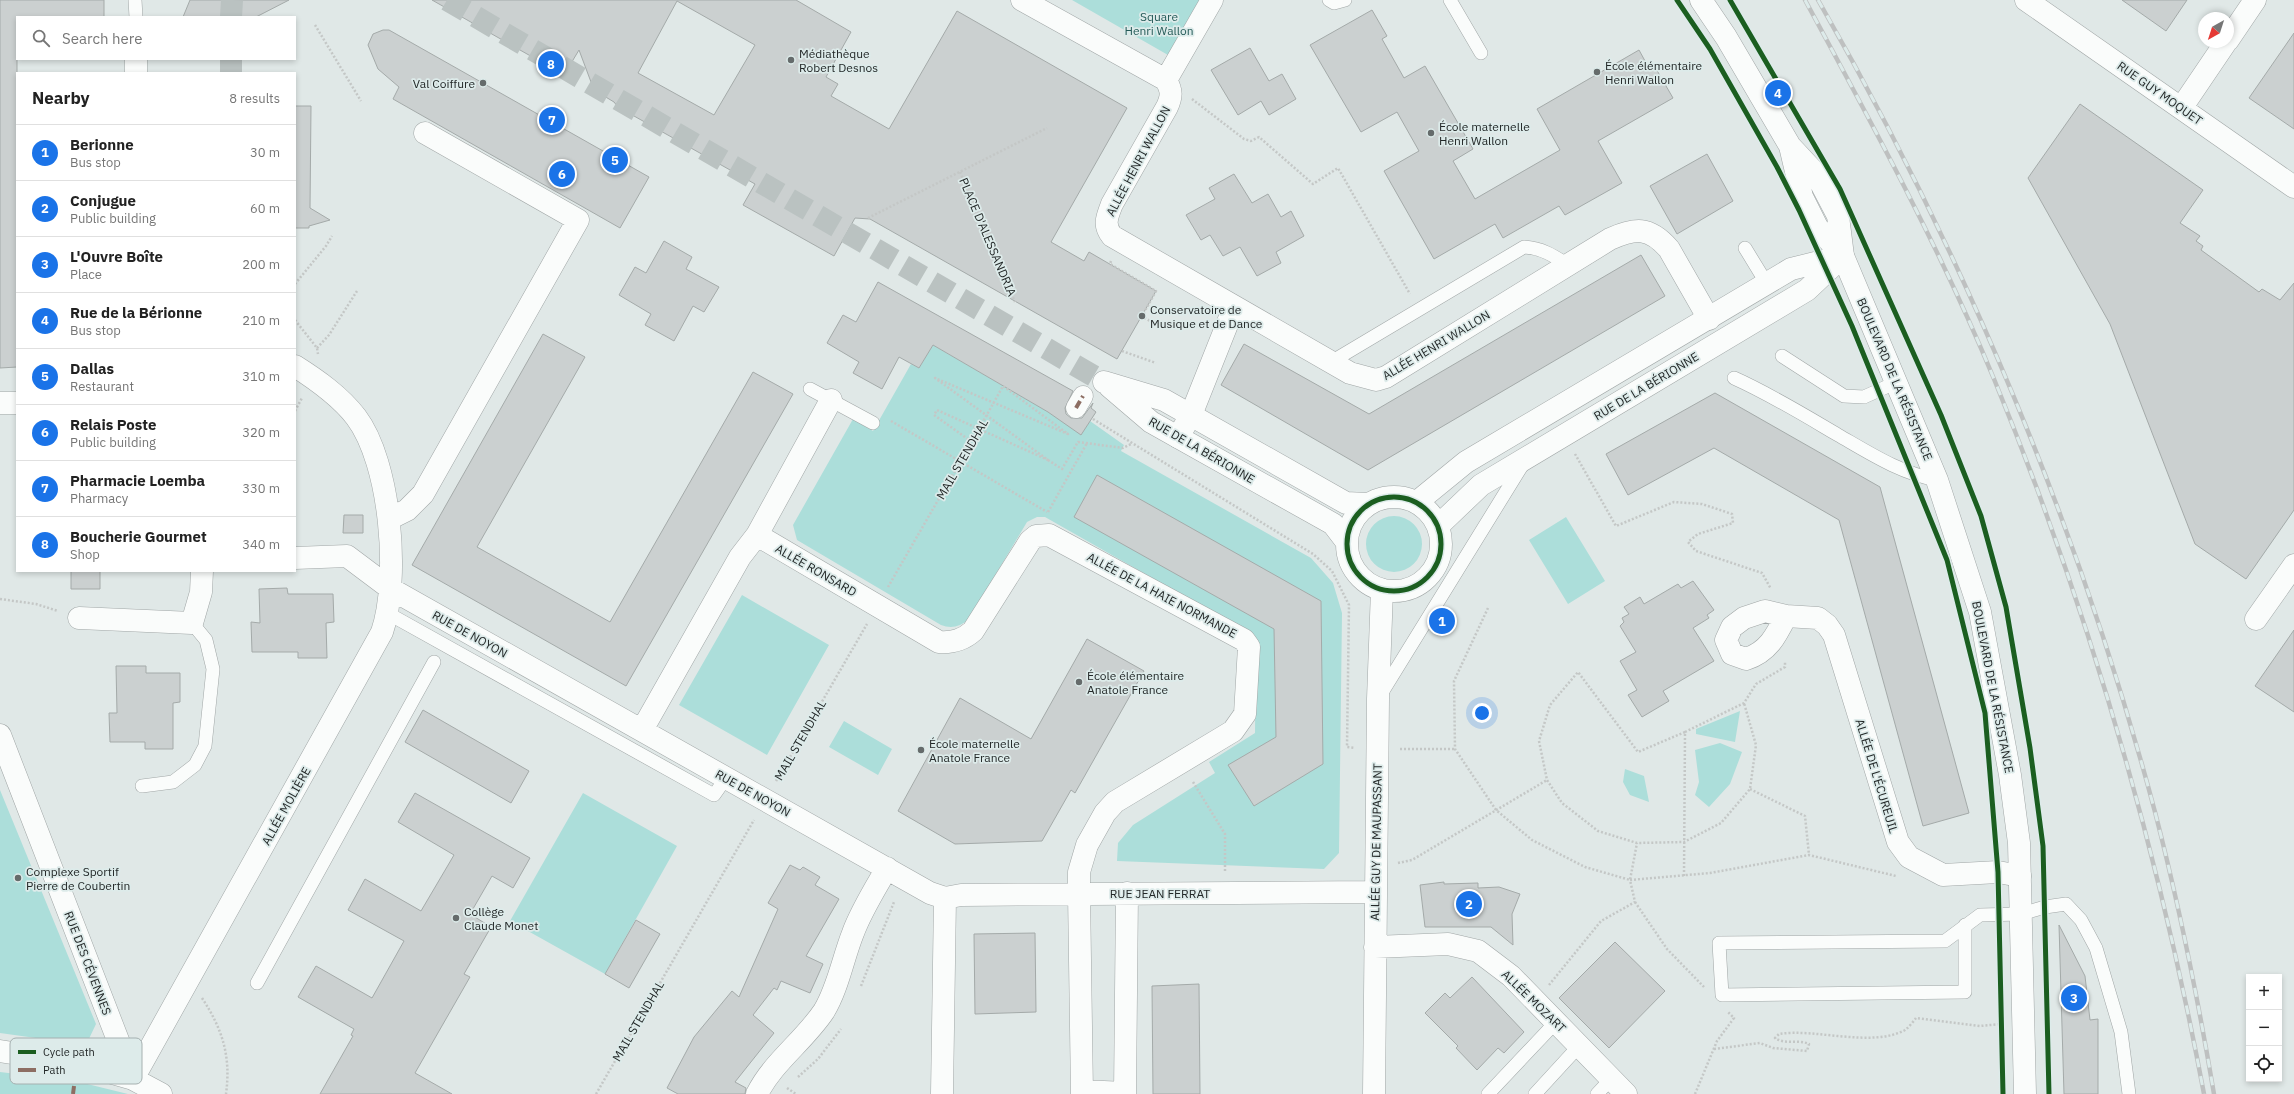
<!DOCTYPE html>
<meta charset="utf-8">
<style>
body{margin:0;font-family:"IBM Plex Sans",sans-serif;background:#f6f6f6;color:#222}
.controls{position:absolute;right:12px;bottom:12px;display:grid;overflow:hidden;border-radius:0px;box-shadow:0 2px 6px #0003}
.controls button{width:36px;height:36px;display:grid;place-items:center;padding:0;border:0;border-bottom:1px solid #e0e0e0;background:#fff;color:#222;font:20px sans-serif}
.compass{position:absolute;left:2198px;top:12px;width:36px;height:36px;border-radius:50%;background:#fff;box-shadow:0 2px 6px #0003;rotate:219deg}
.you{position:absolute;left:1482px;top:713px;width:14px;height:14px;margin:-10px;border:3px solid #fff;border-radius:50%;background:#1a73e8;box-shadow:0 0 0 6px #1a73e833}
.badge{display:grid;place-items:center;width:26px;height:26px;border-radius:50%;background:#1a73e8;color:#fff;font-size:13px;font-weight:700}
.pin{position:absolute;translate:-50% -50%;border:2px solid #fff;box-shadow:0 1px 4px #0006}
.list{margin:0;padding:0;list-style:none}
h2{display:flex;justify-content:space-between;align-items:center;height:52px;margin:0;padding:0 16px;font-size:17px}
h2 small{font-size:13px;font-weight:400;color:#767676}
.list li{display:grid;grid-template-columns:26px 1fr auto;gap:12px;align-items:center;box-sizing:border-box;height:56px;padding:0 16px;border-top:1px solid #e0e0e0}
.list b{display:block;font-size:15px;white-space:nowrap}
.list p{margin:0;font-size:13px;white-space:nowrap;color:#767676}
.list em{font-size:13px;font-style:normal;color:#767676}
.icon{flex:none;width:22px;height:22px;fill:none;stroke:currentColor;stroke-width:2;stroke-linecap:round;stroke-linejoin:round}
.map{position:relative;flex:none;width:2294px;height:1094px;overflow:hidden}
.search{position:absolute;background:#fff;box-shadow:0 2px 6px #0003;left:16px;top:16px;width:280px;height:44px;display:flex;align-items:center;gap:10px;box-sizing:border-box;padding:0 14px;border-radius:0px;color:#767676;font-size:15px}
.panel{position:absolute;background:#fff;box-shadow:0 2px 6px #0003;left:16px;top:72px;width:280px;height:500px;border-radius:0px}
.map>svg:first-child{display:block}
</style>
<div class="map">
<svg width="2294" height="1094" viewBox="0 0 2294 1094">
<rect width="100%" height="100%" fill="#e0e8e7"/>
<path fill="#acdeda" d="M 1072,0 L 1200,0 L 1168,55 Z
M 933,345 L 1048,412 L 1081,434 L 1090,421 L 1124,445 L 1121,451 L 1311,558 L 1333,583 L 1342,613 L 1339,853 L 1324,869 L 1117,861 L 1118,843 L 1133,825 L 1215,773 L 1209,762 L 1255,733 L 1256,637 L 1045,517 L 1037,517 L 1027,522 L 969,619 C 960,627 951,629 941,625 L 797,540 L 793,525 L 853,419 L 873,431 L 911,364 L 919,368 Z
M1366 544a28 28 0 1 1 56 0a28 28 0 1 1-56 0Z
M 1566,517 L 1605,581 L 1568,604 L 1529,540 Z
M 742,595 L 829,645 L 767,755 L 679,705 Z
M 1740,711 L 1735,742 L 1696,734 L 1696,729 Z
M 844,721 L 892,749 L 878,775 L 829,747 Z
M 1720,743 L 1742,752 L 1730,784 L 1709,807 L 1695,795 L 1699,782 L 1695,750 Z
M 1625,769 L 1644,776 L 1649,802 L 1630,795 L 1623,782 Z
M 0,790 L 96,1024 L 86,1045 L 0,1033 Z
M 583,793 L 677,846 L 605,974 L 510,921 Z
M 0,1072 L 75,1081 L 128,1094 L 0,1094 Z"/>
<path fill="#cbd0d0" stroke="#a4aaa9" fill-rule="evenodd" d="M 0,0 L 104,0 L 104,17 L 17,17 L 17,367 L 0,368 Z
M 190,0 L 289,0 L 256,17 L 183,17 Z
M 432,0 L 796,0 L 851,32 L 826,77 L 838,84 L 831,96 L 889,129 L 957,11 L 1127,108 L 1051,242 L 1084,261 L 1089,252 L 1156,291 L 1117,359 L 870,219 L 855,218 L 834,256 L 743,205 L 755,184 L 618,107 L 614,102 L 594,90 L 579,50 L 564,75 ZM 677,1 L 755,45 L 714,115 L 638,73 Z
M 2122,0 L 2187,0 L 2166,31 Z
M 1372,10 L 1387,36 L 1382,39 L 1404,78 L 1425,66 L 1473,149 L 1453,161 L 1475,199 L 1560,150 L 1537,109 L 1639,50 L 1650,70 L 1655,67 L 1673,98 L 1598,141 L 1622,183 L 1565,215 L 1559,206 L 1503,238 L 1495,224 L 1434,259 L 1384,171 L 1419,151 L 1397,112 L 1361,132 L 1310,45 Z
M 383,30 L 389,30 L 649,177 L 620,228 L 393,99 L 399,87 L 378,69 L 368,45 L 373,34 Z
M 2294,33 L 2294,129 L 2249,98 Z
M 1250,48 L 1269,81 L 1282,74 L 1296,99 L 1269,115 L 1261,101 L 1238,115 L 1211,70 Z
M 2080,104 L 2203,190 L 2180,223 L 2200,236 L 2196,241 L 2203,246 L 2201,250 L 2259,292 L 2262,289 L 2280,300 L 2294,283 L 2294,510 L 2246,579 L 2195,544 L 2110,324 L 2028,178 Z
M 295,106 L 311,106 L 310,208 L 330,220 L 309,226 L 309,228 L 295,228 Z
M 1707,154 L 1733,201 L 1677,234 L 1650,186 Z
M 1234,174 L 1252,203 L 1268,194 L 1281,217 L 1291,211 L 1304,236 L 1276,252 L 1281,263 L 1257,276 L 1240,247 L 1223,256 L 1210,235 L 1201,240 L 1186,215 L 1215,199 L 1209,188 Z
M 664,241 L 692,257 L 686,269 L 719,287 L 704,312 L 693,306 L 674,341 L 645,325 L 651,314 L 619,295 L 635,267 L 646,273 Z
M 1641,255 L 1665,296 L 1368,470 L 1221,385 L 1244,344 L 1369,414 Z
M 878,282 L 1073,391 L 1065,408 L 1066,414 L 1071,418 L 1082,418 L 1093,403 L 1091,408 L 1096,412 L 1081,435 L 1048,412 L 933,345 L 919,368 L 899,357 L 882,389 L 853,373 L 859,362 L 827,343 L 843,315 L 856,322 Z
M 543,334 L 585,357 L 477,547 L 610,622 L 753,372 L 793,394 L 626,686 L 412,565 Z
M 1715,393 L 1880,487 L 1969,813 L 1923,826 L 1839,520 L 1714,448 L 1628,495 L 1606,454 Z
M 1097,475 L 1321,601 L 1323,764 L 1254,806 L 1228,765 L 1276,737 L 1274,629 L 1074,517 Z
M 344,515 L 363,515 L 363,533 L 343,533 Z
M 71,571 L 100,571 L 100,589 L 71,589 Z
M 1693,581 L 1714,610 L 1707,615 L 1709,618 L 1693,628 L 1714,661 L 1663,691 L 1669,701 L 1642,717 L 1628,695 L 1637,690 L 1620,661 L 1636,652 L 1620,626 L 1624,622 L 1622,618 L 1629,614 L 1624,607 L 1640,597 L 1644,604 L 1678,584 L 1681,588 Z
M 287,588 L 288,594 L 333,594 L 334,622 L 326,623 L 327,658 L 298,658 L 298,652 L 252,652 L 251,622 L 260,623 L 259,589 Z
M 2294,630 L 2294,712 L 2255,686 Z
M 1087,639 L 1144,671 L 1075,793 L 1071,790 L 1042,841 L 955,844 L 898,811 L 960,698 L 1031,739 Z
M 116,666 L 146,666 L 146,673 L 180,673 L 180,702 L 173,703 L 173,749 L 145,749 L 145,742 L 110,742 L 109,713 L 117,713 Z
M 423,710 L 529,771 L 511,803 L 405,742 Z
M 415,793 L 530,858 L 513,888 L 492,876 L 470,914 L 491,927 L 464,974 L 470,977 L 415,1073 L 452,1094 L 320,1094 L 353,1036 L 351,1035 L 354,1029 L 298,997 L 316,966 L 372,998 L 404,941 L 348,910 L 365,879 L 421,911 L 454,855 L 398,822 Z
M 790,865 L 800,870 L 803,867 L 820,877 L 815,885 L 839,899 L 806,956 L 823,964 L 810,993 L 781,981 L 777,990 L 774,988 L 753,1015 L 774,1033 L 735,1082 L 746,1088 L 745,1094 L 678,1094 L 667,1088 L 694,1037 L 732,991 L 739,997 L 778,909 L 768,903 Z
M 1444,882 L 1444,884 L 1478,883 L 1478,888 L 1499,887 L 1520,894 L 1512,914 L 1513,945 L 1491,927 L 1425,927 L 1420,885 Z
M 636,920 L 660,934 L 629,988 L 605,974 Z
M 2059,925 L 2085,976 L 2090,1020 L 2098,1019 L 2098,1094 L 2064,1094 Z
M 1035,933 L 1036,1012 L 975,1014 L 974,934 Z
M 1615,942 L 1665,991 L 1609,1048 L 1559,998 Z
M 1472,977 L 1524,1032 L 1504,1053 L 1498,1048 L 1477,1070 L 1456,1048 L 1458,1046 L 1425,1013 L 1445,993 L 1450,998 Z
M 1199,984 L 1200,1094 L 1153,1094 L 1152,986 Z"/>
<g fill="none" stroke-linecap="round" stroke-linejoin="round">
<path stroke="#bac2c1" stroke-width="22" stroke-dasharray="22 11" stroke-linecap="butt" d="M 231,17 L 232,0
M 231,73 L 231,59"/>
<path stroke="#bac2c1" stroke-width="22" stroke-dasharray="22 11" stroke-linecap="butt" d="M 447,0 L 1104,382"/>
<g stroke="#a0a6a6" stroke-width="14">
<path id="service" d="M 135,0 L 136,17
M 1329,0 L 1334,3 L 1345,0
M 1450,0 L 1481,53
M 1745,248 L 1767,284
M 1782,356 L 1844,396 L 1864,397 L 1897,382
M 1331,362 L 1524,247 C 1542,248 1554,256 1568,265
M 1734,378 C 1770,394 1804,415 1838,435 C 1871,454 1900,473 1937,480
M 810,389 L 873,423
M 389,614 L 714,795 L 726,778
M 1381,694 L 1523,464
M 142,786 L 173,782 L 195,765 L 205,746 L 213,669 L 206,640 L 192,623
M 1965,925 L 1965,992 L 1722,995 L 1719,943 L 1945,941 L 1980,915 L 2021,914 L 2045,907 L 2066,904 L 2081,920 L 2096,948 L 2121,1032 L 2129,1094
M 257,983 L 434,662
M 1488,1094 L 1556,1022
M 1535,1094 L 1579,1046
M 1597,1094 L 1612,1078"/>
</g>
<g stroke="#a0a6a6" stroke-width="21">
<path id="pedestrian" d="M 1076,408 L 1083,396"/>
</g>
<g stroke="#a0a6a6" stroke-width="23">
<path id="minor" d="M 1022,0 L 1166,80 C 1172,91 1172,96 1167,107 L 1112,204 C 1107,217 1103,225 1112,236 L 1350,373 L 1376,380 L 1386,377 L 1610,239 C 1635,228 1649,226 1669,249 L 1709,319
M 2026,0 L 2294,187
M 2228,40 L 2255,0
M 136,59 L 136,73
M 1166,80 L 1212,0
M 2182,107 L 2226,42
M 0,403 L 17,403
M 1178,437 L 1191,415 L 1234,307
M 389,519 L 407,510 L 423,494 L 578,220 L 425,133
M 757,535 L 939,642 C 953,643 963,640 973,631 L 1030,541 L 1036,536 L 1049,535 L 1244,640 L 1249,647 L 1245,714 L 1233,731 L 1115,802 L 1105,813 L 1087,845 L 1079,872 L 1079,893 L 1082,1094
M 295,558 L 347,556 L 391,589 L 930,893 L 945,898
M 1786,616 C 1776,636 1768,652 1746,659 L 1732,654 L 1726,640 L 1732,627 L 1744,618 L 1765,611 L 1786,616 L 1818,618 L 1827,625 L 1834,635 L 1898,842 L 1909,857 L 1943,875 L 1998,872 L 2020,876
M 79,618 L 192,623 L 201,592 L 202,571
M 2256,619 L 2294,565
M 642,730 L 740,557 L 757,535 L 831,400
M 0,735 L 133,1079
M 945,898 L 961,895 L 1375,892
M 1375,947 L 1448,944 L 1478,951 L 1511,976 L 1626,1094
M 0,1051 L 77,1063 L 133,1079 L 161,1094
M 133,1079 L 382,632 C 400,579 391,463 356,417 C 340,396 317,380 295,366
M 1082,1091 L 1125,1093
M 757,1094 C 773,1062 804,1041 824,1011 C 838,988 843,958 853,933 C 861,911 875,889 887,868
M 942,1094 L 945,898
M 1125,1094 L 1127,893
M 1374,1094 L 1378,699 L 1382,590"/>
</g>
<g stroke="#a0a6a6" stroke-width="23">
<path id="tertiary" d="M 1104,382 L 1164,400 L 1346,503 L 1367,504
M 1110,387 L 1151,422 L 1333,524 L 1346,541
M1347 544a47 47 0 1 1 94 0a47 47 0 1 1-94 0Z
M 1417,502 L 1466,462 L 1791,269 L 1843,256
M 1438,526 L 1481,485 L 1807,290 L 1842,257"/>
</g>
<g stroke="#a0a6a6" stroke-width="23">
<path id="secondary" d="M 1701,0 L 1726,37 L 1790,146 L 1816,174 L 1838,216 L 1843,256 L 1937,480 L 1980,612 L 2010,775 L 2019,843 L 2025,1094
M 1790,146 L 1802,197 L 1817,227 L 1843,256"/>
</g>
<path stroke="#c4c7c6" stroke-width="2.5" stroke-dasharray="2 2" stroke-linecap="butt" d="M 315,25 L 361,101
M 1192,99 L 1244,139 L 1251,141 L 1259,137 L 1313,184 L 1338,168 L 1410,294
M 960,172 L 1015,302
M 868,218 L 1047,128
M 1111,261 L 1110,264 L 1156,291 L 1142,316 L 1158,326
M 295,284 L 326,246 L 332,236
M 295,320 L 317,348 L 318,354
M 317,348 L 329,335 L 357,291
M 1122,351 L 1156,363
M 295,411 L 302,398
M 1093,419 L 1313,554 L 1332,571 L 1349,605 L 1347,747 L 1355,748
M 891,421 L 1047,512
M 1575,454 L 1616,526 L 1674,502 L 1702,504 L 1732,514 L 1733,523 L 1698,534 L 1688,542 L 1696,551 L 1762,573 L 1771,589
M 1048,460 L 1062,469 L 1078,442 L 1123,448 L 1131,444
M 1048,512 L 1087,443
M 888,587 L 960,462 C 975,436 989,411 1003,386 L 1068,434 L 935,378 L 1048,460 L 937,410 L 934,415 L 972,442
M 0,599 L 36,604 L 58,611
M 1488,608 L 1454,681 L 1455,749 L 1496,810 L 1532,840 L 1585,867 L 1630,880 L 1637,843
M 1685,732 L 1638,752 L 1578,672 L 1550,705 L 1539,741 L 1547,780 L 1562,803 L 1598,831 L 1637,843 L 1684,842 L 1721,823 L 1750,789 L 1756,745 L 1744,703
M 1400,749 L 1455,749
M 776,781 L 867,624
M 1193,782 L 1225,834 L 1225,872
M 1750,789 L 1805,816 L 1809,855
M 1398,863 L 1412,860 L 1547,780
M 1684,876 L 1685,732 L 1744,703 L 1756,684 L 1785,667 L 1785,661
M 1635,902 L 1667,949 L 1704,987
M 1549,985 L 1601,921 L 1635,902 L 1630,880 L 1710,873 L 1809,855 L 1896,876
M 861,986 L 894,902
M 202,998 C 223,1030 231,1057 226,1094
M 1714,1049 L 1760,1043 L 1773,1048 L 1807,1051 L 1809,1044 C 1798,1039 1785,1045 1775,1038 L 1779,1034 C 1815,1028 1872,1048 1905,1030 C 1909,1027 1913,1022 1916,1018 L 1980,1026 L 2001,1024
M 798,1077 L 818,1059 L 841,1029
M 787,1088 L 796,1094
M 596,1094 L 754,820
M 1695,1094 L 1717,1041 L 1734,1018 L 1728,1012"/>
<use href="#service" stroke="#fafcfb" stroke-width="13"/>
<use href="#pedestrian" stroke="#fafcfb" stroke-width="20"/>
<use href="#minor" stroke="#fafcfb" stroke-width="22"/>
<use href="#tertiary" stroke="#fafcfb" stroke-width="22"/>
<use href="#secondary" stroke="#fafcfb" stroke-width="22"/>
<g stroke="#bec0c0" stroke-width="4.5">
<path id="rail" d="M 1805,0 C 1872,124 1940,248 1994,379 C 2089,610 2158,849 2204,1094
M 1818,0 C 1964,254 2080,529 2155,812 C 2179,905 2198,999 2214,1094"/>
</g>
<use href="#rail" stroke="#ddebea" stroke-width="3" stroke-dasharray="9" stroke-linecap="butt"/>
<path stroke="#8d6e63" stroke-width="4" stroke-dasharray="8 4" stroke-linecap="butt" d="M 1076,408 L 1083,396
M 73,1094 L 77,1063"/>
<g stroke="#ddebea" stroke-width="8">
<path id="cycleway" d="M 1677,0 L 1710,49 L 1777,167 L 1799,210 L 1852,326 L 1947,560 L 1985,713 L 1998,872 L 2003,1094
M 1730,0 L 1840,189 L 1941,415 L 1981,516 L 2006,607 L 2030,748 L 2043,846 L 2049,1094
M1347 544a47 47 0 1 1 94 0a47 47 0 1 1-94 0Z"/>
</g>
<use href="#cycleway" stroke="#1b5e20" stroke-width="5"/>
</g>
<g fill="#656b6b" stroke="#ddebea" stroke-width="1.5">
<circle cx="791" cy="60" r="4"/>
<circle cx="1597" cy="72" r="4"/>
<circle cx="483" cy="83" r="4"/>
<circle cx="1431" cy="133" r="4"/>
<circle cx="1142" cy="316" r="4"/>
<circle cx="1079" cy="682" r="4"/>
<circle cx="921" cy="750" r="4"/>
<circle cx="18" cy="878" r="4"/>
<circle cx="456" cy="918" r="4"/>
</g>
<g text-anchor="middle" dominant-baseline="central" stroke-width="3.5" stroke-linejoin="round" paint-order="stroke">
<g font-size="12" fill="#255b58" stroke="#ddebea">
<text x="1159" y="16">Square<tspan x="1159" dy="14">Henri Wallon</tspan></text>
</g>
<g font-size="12" fill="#232828" stroke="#ddebea" text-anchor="start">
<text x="799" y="53">Médiathèque<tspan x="799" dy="14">Robert Desnos</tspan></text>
<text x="1605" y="65">École élémentaire<tspan x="1605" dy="14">Henri Wallon</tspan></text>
<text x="475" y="83" text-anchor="end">Val Coiffure</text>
<text x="1439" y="126">École maternelle<tspan x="1439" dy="14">Henri Wallon</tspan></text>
<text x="1150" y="309">Conservatoire de<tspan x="1150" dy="14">Musique et de Dance</tspan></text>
<text x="1087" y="675">École élémentaire<tspan x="1087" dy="14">Anatole France</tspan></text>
<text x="929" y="743">École maternelle<tspan x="929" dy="14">Anatole France</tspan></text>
<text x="26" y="871">Complexe Sportif<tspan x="26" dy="14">Pierre de Coubertin</tspan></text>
<text x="464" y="911">Collège<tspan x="464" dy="14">Claude Monet</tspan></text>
</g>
<g font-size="12" fill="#232828" stroke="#ddebea">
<text transform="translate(2160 93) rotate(35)">RUE GUY MOQUET</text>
<text transform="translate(1138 161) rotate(-62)">ALLÉE HENRI WALLON</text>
<text transform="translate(988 237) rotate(67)">PLACE D'ALESSANDRIA</text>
<text transform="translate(1436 345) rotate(-31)">ALLÉE HENRI WALLON</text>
<text transform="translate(1895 379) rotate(67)">BOULEVARD DE LA RÉSISTANCE</text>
<text transform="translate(1646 386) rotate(-31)">RUE DE LA BÉRIONNE</text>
<text transform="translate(1202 450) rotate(30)">RUE DE LA BÉRIONNE</text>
<text transform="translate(962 459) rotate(-60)">MAIL STENDHAL</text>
<text transform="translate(816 570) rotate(30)">ALLÉE RONSARD</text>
<text transform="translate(1162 595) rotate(28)">ALLÉE DE LA HAIE NORMANDE</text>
<text transform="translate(470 634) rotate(29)">RUE DE NOYON</text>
<text transform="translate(1993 687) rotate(79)">BOULEVARD DE LA RÉSISTANCE</text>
<text transform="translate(800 740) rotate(-60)">MAIL STENDHAL</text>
<text transform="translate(1877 776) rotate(73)">ALLÉE DE L'ÉCUREUIL</text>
<text transform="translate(753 793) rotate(29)">RUE DE NOYON</text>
<text transform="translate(286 806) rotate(-61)">ALLÉE MOLIÈRE</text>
<text transform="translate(1376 842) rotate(-89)">ALLÉE GUY DE MAUPASSANT</text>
<text x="1160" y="893">RUE JEAN FERRAT</text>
<text transform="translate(88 963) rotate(69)">RUE DES CÉVENNES</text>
<text transform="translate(1534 1001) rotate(44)">ALLÉE MOZART</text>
<text transform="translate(638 1021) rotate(-60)">MAIL STENDHAL</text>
</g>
</g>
<rect x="10" y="1038" width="132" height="46" rx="6" fill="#ddebea" stroke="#a5b0b0" stroke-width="1"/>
<rect x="18" y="1050" width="18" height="4" fill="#1b5e20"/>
<rect x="18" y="1068" width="18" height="4" fill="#8d6e63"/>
<g font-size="11" fill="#232828">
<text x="43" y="1056">Cycle path</text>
<text x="43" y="1074">Path</text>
</g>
</svg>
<div class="controls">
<button>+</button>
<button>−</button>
<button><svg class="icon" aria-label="locate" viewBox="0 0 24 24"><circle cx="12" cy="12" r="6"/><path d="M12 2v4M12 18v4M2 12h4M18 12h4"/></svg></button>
</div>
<svg class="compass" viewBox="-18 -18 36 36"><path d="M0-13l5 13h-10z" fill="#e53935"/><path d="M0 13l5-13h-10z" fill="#767676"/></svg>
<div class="you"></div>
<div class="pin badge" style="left:1442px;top:621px">1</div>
<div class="pin badge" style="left:1469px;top:904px">2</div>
<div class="pin badge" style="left:2074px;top:998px">3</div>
<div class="pin badge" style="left:1778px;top:93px">4</div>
<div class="pin badge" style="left:615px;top:160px">5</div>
<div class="pin badge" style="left:562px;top:174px">6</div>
<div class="pin badge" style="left:552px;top:120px">7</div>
<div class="pin badge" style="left:551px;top:64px">8</div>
<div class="search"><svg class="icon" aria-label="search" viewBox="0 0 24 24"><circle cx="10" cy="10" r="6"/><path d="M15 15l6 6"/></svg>Search here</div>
<section class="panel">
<h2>Nearby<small>8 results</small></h2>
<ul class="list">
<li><span class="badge">1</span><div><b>Berionne</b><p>Bus stop</p></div><em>30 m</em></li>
<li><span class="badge">2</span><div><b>Conjugue</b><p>Public building</p></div><em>60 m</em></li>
<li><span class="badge">3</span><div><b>L'Ouvre Boîte</b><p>Place</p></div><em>200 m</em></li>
<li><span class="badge">4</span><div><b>Rue de la Bérionne</b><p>Bus stop</p></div><em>210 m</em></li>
<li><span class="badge">5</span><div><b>Dallas</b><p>Restaurant</p></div><em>310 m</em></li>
<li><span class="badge">6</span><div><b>Relais Poste</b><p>Public building</p></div><em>320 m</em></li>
<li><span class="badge">7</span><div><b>Pharmacie Loemba</b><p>Pharmacy</p></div><em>330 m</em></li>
<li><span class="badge">8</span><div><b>Boucherie Gourmet</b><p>Shop</p></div><em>340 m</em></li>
</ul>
</section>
</div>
